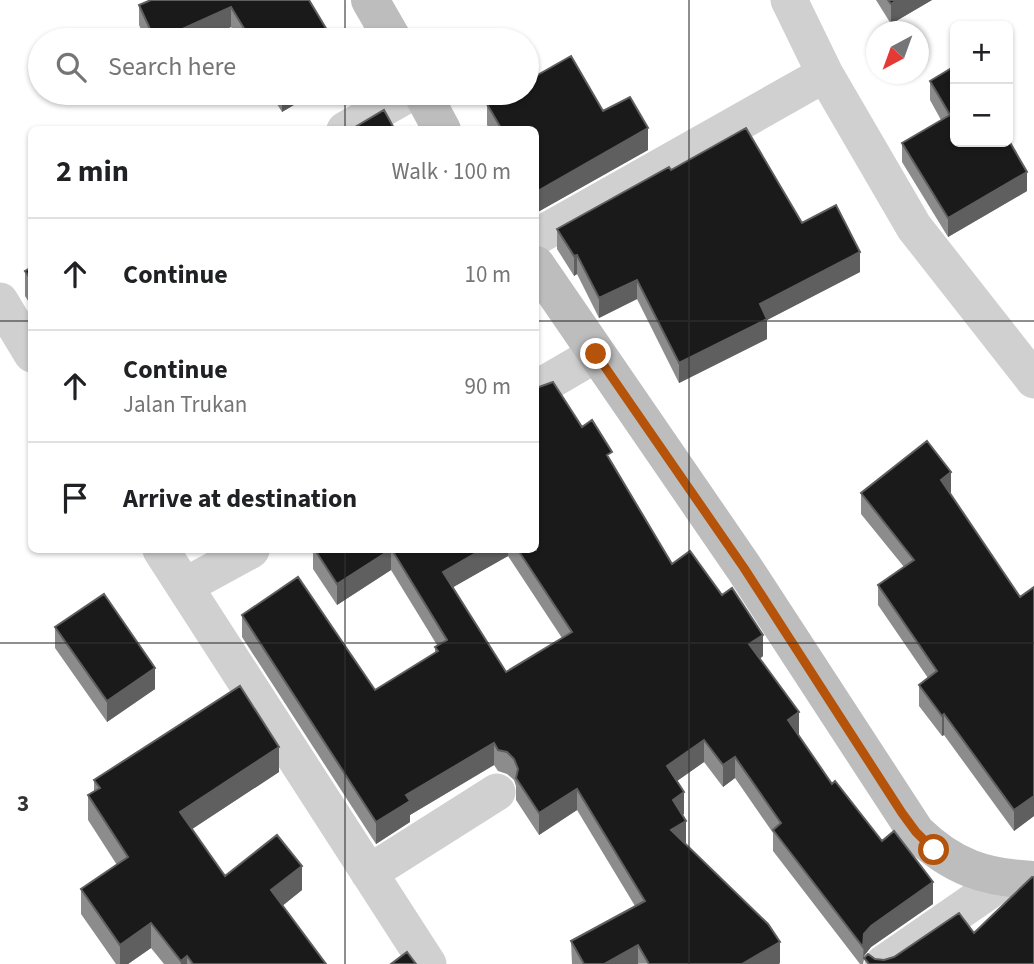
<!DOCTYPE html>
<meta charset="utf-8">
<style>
body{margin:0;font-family:"Source Sans 3",sans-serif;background:#f2f2f2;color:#202124}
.controls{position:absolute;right:21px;top:21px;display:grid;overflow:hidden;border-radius:10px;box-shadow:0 2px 5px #0004}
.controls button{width:63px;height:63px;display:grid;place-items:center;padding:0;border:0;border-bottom:2px solid #e0e0e0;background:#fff;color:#202124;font:35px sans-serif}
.compass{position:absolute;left:866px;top:21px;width:63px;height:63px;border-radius:50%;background:#fff;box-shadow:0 2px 5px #0004;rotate:221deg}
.stop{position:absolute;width:21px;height:21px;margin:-16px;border:5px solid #b45309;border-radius:50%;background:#fff}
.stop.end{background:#b45309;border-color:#fff;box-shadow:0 2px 7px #0008}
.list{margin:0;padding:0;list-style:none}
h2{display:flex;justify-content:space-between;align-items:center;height:91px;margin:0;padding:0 28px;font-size:30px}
h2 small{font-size:23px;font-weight:400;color:#757577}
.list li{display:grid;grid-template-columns:46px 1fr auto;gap:21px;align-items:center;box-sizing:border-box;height:112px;padding:0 28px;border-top:2px solid #e0e0e0}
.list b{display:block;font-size:26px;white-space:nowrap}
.list p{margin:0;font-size:23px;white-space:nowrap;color:#757577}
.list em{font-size:23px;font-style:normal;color:#757577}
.icon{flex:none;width:38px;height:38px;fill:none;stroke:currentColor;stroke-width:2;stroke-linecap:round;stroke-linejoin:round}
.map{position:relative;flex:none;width:1034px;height:964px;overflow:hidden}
.search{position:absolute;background:#fff;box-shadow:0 2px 5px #0004;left:28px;top:28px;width:511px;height:77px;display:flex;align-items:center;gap:18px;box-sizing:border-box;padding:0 24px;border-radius:38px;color:#757577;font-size:26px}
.panel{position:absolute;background:#fff;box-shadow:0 2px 5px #0004;left:28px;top:126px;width:511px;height:427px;border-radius:10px}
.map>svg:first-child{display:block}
</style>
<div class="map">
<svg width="1034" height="964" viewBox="0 0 1034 964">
<rect width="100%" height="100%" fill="#fff"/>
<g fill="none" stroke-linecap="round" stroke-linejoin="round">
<path stroke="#d0d0d0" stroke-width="37" d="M 789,0 L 825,74 L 914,227 L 1034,380
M 345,130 L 410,93
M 536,237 L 825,74
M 0,301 L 32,354
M 536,389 L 596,354
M 161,550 L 428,964
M 185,586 L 251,550
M 369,873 L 497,792
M 883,964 L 1006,879"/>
<path stroke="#bdbdbd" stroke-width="38" d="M 370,0 L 393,40
M 422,93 L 442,130
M 536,265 L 744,568 L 916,832 C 952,867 985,878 1034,880"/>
</g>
<path fill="#8c8c8c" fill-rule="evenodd" d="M 309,0 L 333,40 L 239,40 L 231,27 L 202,40 L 146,40 L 139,25 L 139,5 Z
M 876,0 L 932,0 L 891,24 Z
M 930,81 L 1027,191 L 948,237 L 902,162 L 902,143 L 941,120 L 930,100 Z
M 270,93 L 314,93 L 282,112 Z
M 487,104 L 603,111 L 648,150 L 536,213 L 536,130 L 490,130 L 487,125 Z
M 671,170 L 802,223 L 860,272 L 767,320 L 767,339 L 679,383 L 637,299 L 599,318 L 577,274 L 574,276 L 557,249 L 557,229 Z
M 32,267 L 32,307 L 25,296 L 25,271 Z
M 582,427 L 612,462 L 672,564 L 763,656 L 760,659 L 799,734 L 798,735 L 832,784 L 933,904 L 871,947 L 864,956 L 863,964 L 860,964 L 773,851 L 773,833 L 735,778 L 723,787 L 704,762 L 677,781 L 684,814 L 682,815 L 686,843 L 684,843 L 780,963 L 572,964 L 571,941 L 635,906 L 577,810 L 539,835 L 516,800 L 516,786 L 514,780 L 507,774 L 498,771 L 494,765 L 410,815 L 410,822 L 376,844 L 242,637 L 242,615 L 375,690 L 435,653 L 435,647 L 437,645 L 391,570 L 337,605 L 313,569 L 313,550 L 536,550 ZM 508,556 L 562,638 L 506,672 L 453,587 Z
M 951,492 L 950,493 L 1020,597 L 1034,587 L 1034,816 L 1014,831 L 944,735 L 942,736 L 919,706 L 919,685 L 928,678 L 878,605 L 878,585 L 904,567 L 861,514 L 861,493 Z
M 55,627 L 155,689 L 107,722 L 55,648 Z
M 279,772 L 192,829 L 225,876 L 302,890 L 282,906 L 326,964 L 164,964 L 151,948 L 128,964 L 116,964 L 81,914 L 81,889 L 117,865 L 88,820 L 88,795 L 94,791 L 94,780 Z"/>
<path fill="#5f5f5f" d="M 897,0 L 932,0 L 891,24 L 891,4 Z
M 231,7 L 231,27 L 202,40 L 158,40 Z
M 282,93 L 314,93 L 282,112 Z
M 648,128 L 648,150 L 536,213 L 536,192 Z
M 1027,172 L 1027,191 L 948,237 L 948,218 Z
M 860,252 L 860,272 L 767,320 L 767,339 L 679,383 L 679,363 L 760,304 Z
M 577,255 L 577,274 L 574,276 L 574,256 Z
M 637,280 L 637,299 L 599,318 L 599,298 Z
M 951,472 L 951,492 L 941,500 L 941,480 Z
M 390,550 L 391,550 L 391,570 L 337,605 L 337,584 Z
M 481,550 L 508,550 L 508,556 L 443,593 L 443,572 Z
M 763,635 L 763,656 L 749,666 L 749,644 Z
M 155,668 L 155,689 L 107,722 L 107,701 Z
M 799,712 L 799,734 L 788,742 L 788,720 Z
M 944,714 L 944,735 L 942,736 L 942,716 Z
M 704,740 L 704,762 L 667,788 L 667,766 Z
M 494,743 L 494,765 L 410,815 L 410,822 L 376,844 L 376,822 L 406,795 Z
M 279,747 L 279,772 L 180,837 L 180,812 Z
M 735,757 L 735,778 L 723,787 L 723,765 Z
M 577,789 L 577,810 L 539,835 L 539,813 Z
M 684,792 L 684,814 L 673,821 L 673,800 Z
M 1034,796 L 1034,816 L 1014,831 L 1014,810 Z
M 686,821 L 686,843 L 671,852 L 671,830 Z
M 302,866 L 302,890 L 271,915 L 271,890 Z
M 933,882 L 933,904 L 871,947 L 864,956 L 863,964 L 864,934 L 871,926 Z
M 151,923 L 151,948 L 128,964 L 120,964 L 120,945 Z
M 780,942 L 780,963 L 779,964 L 742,964 Z
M 638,945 L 638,964 L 604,964 Z
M 187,956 L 187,964 L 181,964 L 181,961 Z"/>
<path fill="#1a1a1a" stroke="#5f5f5f" stroke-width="2" d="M 151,0 L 309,0 L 333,40 L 251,40 L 231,7 L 158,40 L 155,40 L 139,5 Z
M 888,0 L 897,0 L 891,4 Z
M 571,56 L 603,111 L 630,97 L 648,128 L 536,192 L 536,130 L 502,130 L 487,104 L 506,93 L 527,93 L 527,81 Z
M 955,66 L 955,142 L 1008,142 L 1008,139 L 1027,172 L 948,218 L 902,143 L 950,115 L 930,81 Z
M 384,110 L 395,130 L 342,130 L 355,127 Z
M 746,128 L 802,223 L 836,205 L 860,252 L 760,304 L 767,319 L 679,363 L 637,280 L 599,298 L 577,255 L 574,256 L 557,229 L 669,167 L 671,170 Z
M 32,267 L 32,281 L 25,271 Z
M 553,382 L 582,427 L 592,420 L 612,452 L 607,455 L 672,564 L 690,551 L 722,595 L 732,588 L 763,635 L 749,644 L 799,712 L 788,720 L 832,784 L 835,781 L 882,841 L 894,831 L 933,882 L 871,926 L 864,934 L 863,947 L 773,830 L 781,823 L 735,757 L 723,765 L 704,740 L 667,766 L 684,792 L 673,800 L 686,821 L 671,830 L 768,924 L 780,942 L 742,964 L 649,964 L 638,945 L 604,964 L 584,964 L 571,941 L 645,901 L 577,789 L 539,813 L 516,778 L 518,769 L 514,759 L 507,752 L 498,750 L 494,743 L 406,795 L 410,801 L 376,822 L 242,615 L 298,577 L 375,690 L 438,651 L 435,647 L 447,640 L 392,550 L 481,550 L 443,572 L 506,672 L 572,632 L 518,550 L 536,550 L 536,388 Z
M 927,441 L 951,472 L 941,480 L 1020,597 L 1034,587 L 1034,796 L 1014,810 L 944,714 L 942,716 L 919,685 L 937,671 L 878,585 L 914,560 L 861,493 Z
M 315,550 L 390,550 L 337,584 Z
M 104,594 L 155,668 L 107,701 L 55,627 Z
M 240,686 L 279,747 L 180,812 L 225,876 L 277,835 L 302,866 L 271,890 L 326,964 L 193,964 L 187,956 L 181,961 L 151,923 L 120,945 L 81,889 L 128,857 L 88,795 L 100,788 L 94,780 Z
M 1032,877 L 1034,877 L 1034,964 L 869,964 L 864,958 L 868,954 L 875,959 L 884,960 L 894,957 L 959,913 L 974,933 Z
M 407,952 L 416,964 L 391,964 Z"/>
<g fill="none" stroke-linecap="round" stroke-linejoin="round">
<path stroke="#b45309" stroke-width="9" d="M 596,354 L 744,568 L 902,813 L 916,832 L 934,850"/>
</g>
<path fill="none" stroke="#333" stroke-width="2" stroke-opacity="0.55" d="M 345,0 L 345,40M 689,0 L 689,964M 345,93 L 345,130M 0,321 L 32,321M 536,321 L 1034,321M 345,550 L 345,964M 0,643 L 1034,643"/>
<g font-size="23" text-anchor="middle" font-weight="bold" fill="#333" stroke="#fff" stroke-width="7" stroke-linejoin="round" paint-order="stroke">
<text x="23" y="811">3</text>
</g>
</svg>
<div class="controls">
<button>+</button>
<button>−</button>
</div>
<svg class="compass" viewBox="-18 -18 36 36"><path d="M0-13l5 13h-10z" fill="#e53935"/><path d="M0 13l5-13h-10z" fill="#757577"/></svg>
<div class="stop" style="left:934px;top:850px"></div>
<div class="stop end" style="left:596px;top:354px"></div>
<div class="search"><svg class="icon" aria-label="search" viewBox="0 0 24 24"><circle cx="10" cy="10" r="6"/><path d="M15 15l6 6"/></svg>Search here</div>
<section class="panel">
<h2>2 min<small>Walk · 100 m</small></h2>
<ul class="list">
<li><svg class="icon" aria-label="ahead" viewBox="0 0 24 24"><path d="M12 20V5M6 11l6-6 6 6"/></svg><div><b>Continue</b></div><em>10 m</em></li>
<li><svg class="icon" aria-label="ahead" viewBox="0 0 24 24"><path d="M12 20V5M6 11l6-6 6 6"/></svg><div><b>Continue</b><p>Jalan Trukan</p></div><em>90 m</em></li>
<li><svg class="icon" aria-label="arrive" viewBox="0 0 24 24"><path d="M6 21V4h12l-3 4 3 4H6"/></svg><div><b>Arrive at destination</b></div></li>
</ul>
</section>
</div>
